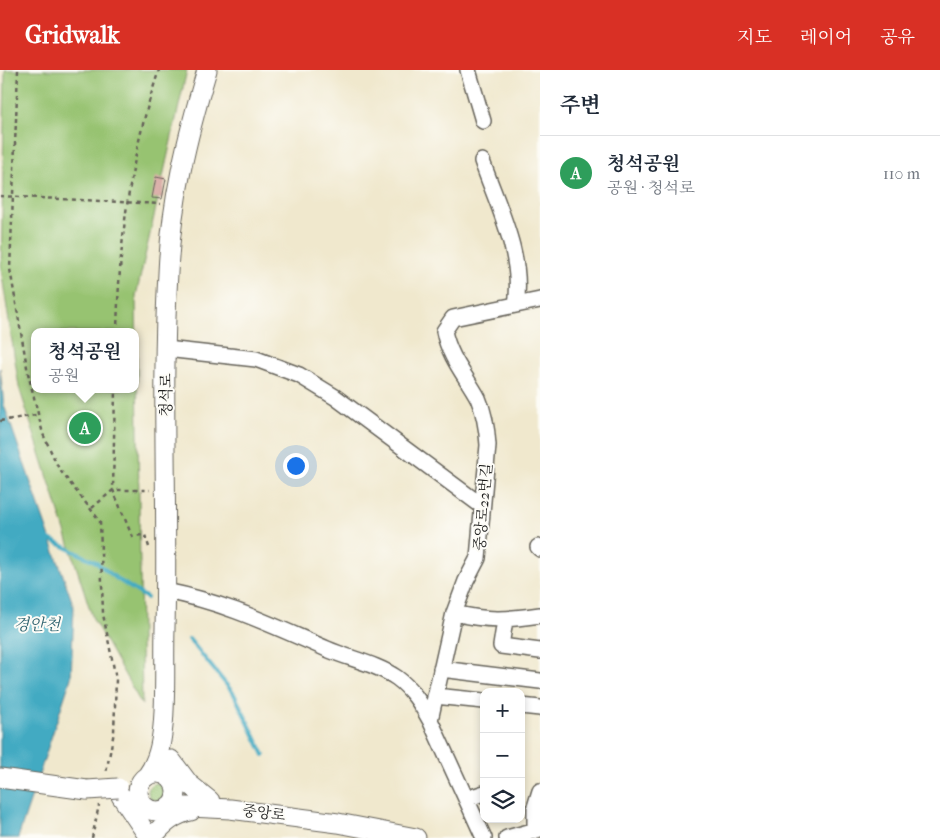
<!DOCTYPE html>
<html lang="ko">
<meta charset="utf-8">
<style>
body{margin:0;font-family:"IM FELL French Canon","Noto Serif KR",serif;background:#f6f6f7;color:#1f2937}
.controls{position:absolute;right:15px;bottom:15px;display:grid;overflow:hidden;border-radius:10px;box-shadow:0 2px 8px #0003}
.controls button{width:45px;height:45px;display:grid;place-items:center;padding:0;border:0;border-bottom:1px solid #e0e1e3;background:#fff;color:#1f2937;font:25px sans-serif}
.you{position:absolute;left:295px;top:395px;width:18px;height:18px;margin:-12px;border:4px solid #fff;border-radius:50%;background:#1a73e8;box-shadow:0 0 0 8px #1a73e833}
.badge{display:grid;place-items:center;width:32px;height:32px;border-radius:50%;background:#d93025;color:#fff;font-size:16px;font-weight:700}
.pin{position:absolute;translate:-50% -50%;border:2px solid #fff;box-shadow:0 1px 5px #0006}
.popup{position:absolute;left:31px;top:258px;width:108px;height:65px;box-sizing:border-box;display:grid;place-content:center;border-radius:10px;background:#fff;filter:drop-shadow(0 1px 4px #0005);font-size:16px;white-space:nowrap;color:#747a83}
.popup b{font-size:19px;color:#1f2937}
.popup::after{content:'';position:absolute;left:50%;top:100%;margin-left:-10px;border:10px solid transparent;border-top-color:#fff}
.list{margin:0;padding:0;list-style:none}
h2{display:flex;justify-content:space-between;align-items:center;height:65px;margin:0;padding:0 20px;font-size:21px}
h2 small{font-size:16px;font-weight:400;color:#747a83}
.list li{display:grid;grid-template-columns:32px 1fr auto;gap:15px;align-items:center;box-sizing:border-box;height:75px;padding:0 20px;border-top:1px solid #e0e1e3}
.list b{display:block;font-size:19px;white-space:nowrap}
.list p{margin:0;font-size:16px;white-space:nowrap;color:#747a83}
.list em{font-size:16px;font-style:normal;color:#747a83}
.icon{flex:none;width:28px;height:28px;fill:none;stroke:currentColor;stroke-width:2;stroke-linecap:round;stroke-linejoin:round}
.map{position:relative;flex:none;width:540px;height:768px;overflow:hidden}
header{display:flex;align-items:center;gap:30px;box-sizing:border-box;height:70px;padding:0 25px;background:#d93025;color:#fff}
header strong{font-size:24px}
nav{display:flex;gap:28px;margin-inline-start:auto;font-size:18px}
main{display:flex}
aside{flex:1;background:#fff}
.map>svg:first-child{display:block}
</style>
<header>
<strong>Gridwalk</strong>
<nav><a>지도</a><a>레이어</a><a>공유</a></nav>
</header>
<main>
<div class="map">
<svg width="540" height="768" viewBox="0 0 540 768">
<rect width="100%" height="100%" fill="#fdfcf7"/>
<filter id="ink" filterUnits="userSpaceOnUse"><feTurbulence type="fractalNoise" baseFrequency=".02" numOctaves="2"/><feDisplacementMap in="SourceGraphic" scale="10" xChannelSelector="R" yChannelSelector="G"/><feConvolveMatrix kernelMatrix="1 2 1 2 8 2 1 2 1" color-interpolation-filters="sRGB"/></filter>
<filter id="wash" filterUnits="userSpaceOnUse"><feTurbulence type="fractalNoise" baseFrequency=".0096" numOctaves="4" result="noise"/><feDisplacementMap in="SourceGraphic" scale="20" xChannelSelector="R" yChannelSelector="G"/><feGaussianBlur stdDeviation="1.12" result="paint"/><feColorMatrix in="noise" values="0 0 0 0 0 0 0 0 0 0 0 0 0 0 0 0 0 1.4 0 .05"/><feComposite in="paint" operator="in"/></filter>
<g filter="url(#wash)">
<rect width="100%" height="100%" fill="#f0e8cd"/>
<path fill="#97c371" stroke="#5a7046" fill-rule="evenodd" d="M 5,0 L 187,0 L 136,226 L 142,635 L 93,549 L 19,317 L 1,199 ZM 35,262 L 135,262 L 135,319 L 35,319 Z
M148 722a9 9 0 1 1 18 0a9 9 0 1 1-18 0Z"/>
<path fill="#42aac2" stroke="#2f636f" d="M 0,298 L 4,335 L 74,537 L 71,608 L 18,768 L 0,768 Z"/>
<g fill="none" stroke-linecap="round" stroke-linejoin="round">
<path stroke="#42aac2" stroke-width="4" d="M 49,469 L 96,492 L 117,509 L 147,528
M 189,569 L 234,624 L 264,685"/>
</g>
<g id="blocks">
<path fill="#d39f99" d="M 156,107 L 166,109 L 162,129 L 152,128 Z"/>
</g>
</g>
<g filter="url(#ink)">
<use href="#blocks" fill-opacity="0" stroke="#66635a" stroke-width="1"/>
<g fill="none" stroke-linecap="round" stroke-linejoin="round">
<g stroke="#66635a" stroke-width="18">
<path id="minor" d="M 468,0 L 483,51
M 482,91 C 498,137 524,186 516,235
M 166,279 L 256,289 L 299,305 L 335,327 L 482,436
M 538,477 L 540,479
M 166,521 C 227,533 271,555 327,579 C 350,589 377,594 397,608 C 412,619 421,634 430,650
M 454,543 C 488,551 506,550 540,545
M 505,550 L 501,576 L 540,581
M 441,599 L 540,611
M 435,626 L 484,631
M 521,636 L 540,638
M 466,729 L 484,723
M 535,760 L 535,737 L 540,721
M 484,768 L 430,650 L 454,543 L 466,511 L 478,488 L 488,375 C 487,359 484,342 478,328 C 466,306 449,287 444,261 L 453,248 L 540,230
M 507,768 L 540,759"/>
</g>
<g stroke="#66635a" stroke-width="21">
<path id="tertiary" d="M 171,690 L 189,714 L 210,731
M138 722a19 19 0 1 1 38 0a19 19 0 1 1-38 0Z
M 147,706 C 158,691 161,675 163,656 C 166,624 164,591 165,558 C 168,440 161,321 168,203 C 171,133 187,67 207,0
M 0,708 L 87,720
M 121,726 L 148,766
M 169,736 L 230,739 L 338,753 L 416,768
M 152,768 C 162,755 175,744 191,741"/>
</g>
<path stroke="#66635a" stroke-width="2.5" stroke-dasharray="4 4" stroke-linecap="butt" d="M 18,0 L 10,199 L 28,303 L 43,364 L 59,399 L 100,451 L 103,544 L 116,609 L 114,662 L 106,703
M 0,126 L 161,134
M 117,262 C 119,173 130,85 159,0
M 0,351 L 36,345
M 92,438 L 113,420 L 115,319
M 149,477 L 145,465 L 132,466 L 113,420 L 150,420
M 92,768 L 99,735"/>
<use href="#minor" stroke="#fff" stroke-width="15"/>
<use href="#tertiary" stroke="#fff" stroke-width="19"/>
<g stroke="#66635a" stroke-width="21" stroke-linecap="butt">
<path id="tertiary-bridge" d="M 87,720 L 118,718"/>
</g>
<use href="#tertiary-bridge" stroke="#fff" stroke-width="19"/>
</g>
</g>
<g text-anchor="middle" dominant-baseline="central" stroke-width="4" stroke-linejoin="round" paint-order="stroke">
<g font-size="15" fill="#1c1c1c" stroke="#fdfcf7">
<text transform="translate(166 325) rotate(-90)">청석로</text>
<text transform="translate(483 437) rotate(-85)">중앙로22번길</text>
<text transform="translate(264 743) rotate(7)">중앙로</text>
</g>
<g font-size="16" font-style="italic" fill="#2f636f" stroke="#fdfcf7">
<text x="37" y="554">경안천</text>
</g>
</g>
</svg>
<div class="controls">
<button>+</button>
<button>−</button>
<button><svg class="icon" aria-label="layers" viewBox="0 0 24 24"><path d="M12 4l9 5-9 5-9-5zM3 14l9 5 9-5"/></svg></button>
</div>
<div class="you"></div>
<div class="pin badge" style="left:85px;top:358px;background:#2e9e5b">A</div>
<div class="popup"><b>청석공원</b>공원</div>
</div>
<aside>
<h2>주변<small></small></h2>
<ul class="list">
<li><span class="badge" style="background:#2e9e5b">A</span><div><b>청석공원</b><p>공원 · 청석로</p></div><em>110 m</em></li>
</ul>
</aside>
</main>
